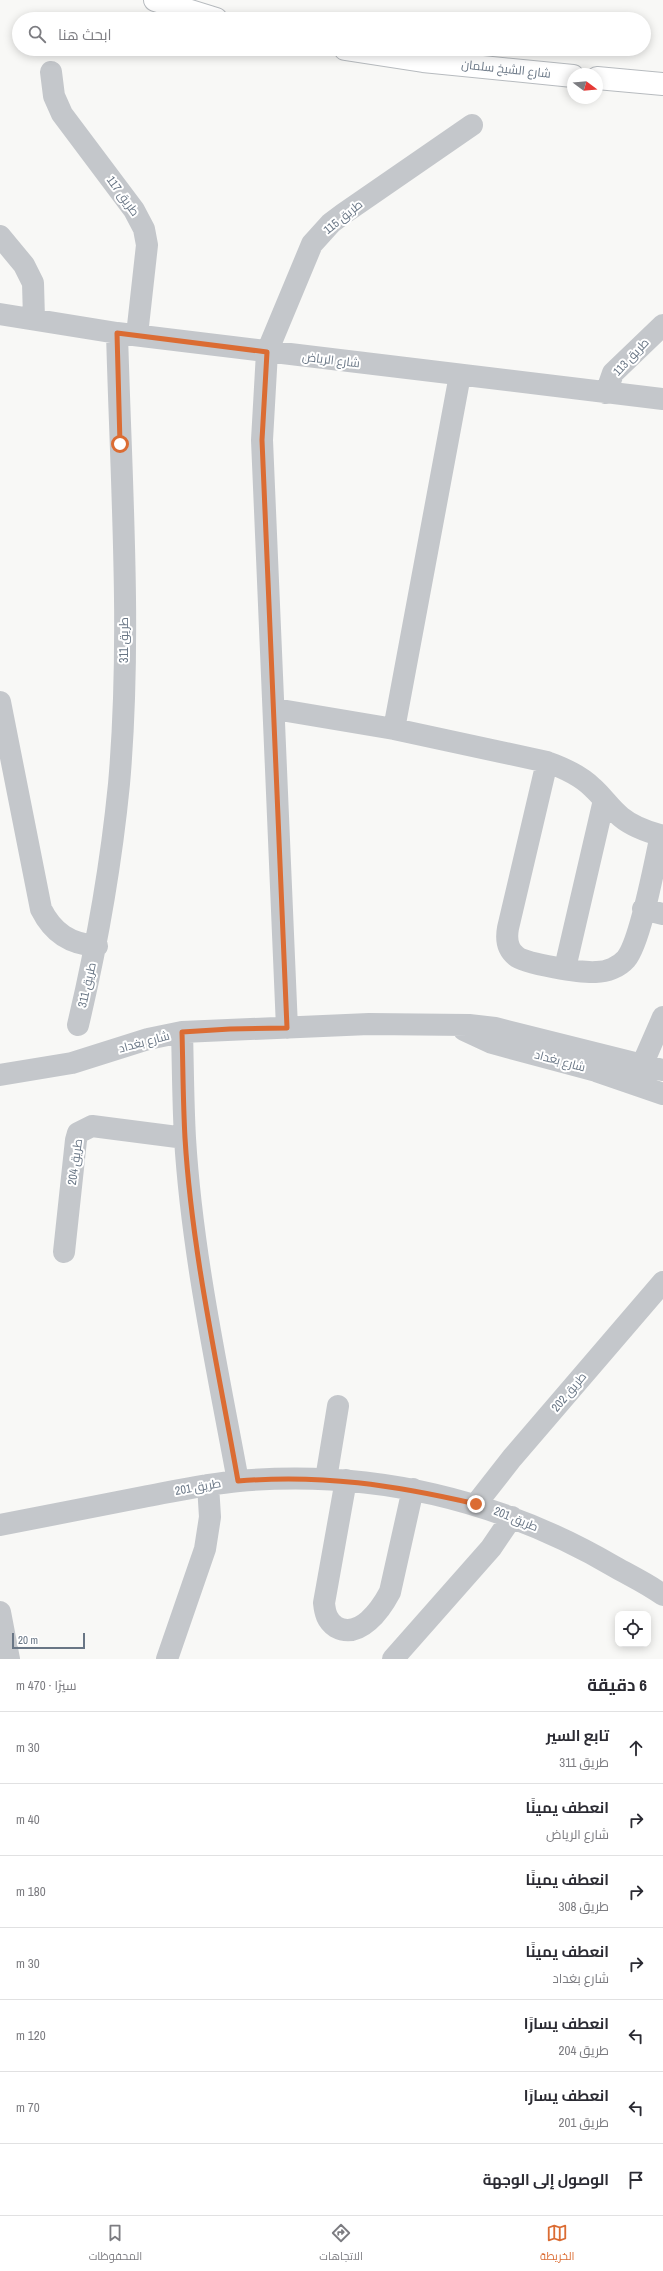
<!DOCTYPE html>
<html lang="ar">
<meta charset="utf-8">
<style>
body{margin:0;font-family:"Archivo Narrow",Cairo,sans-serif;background:#f7f7f7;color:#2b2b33;direction:rtl}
.controls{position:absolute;right:12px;bottom:12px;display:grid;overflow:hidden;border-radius:8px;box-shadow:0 2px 10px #0003}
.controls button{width:36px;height:36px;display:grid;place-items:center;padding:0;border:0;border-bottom:1px solid #e1e1e2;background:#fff;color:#2b2b33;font:20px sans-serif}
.compass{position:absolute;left:567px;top:68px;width:36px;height:36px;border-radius:50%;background:#fff;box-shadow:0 2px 10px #0003;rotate:106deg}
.scale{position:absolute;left:12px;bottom:10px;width:73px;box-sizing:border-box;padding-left:4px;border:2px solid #697685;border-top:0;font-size:11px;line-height:14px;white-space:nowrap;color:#697685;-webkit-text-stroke:3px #fff;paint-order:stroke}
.stop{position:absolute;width:12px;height:12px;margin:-9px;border:3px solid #db6c33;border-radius:50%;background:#fff}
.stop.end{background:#db6c33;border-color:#fff;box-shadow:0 1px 4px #0008}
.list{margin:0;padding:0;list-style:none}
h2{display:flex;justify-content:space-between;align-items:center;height:52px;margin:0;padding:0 16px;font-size:17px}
h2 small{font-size:13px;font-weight:400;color:#7c7c81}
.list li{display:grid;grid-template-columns:26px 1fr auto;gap:12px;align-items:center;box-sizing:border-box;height:72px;padding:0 16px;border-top:1px solid #e1e1e2}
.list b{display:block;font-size:15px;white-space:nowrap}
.list p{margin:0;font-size:13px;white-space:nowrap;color:#7c7c81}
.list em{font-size:13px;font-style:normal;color:#7c7c81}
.icon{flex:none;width:22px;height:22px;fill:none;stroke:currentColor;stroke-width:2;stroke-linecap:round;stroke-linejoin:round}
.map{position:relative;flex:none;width:663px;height:1659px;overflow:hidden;direction:ltr}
.search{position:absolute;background:#fff;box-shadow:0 2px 10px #0003;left:12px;right:12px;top:12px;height:44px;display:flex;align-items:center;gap:10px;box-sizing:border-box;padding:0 14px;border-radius:22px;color:#7c7c81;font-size:15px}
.sheet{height:556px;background:#fff}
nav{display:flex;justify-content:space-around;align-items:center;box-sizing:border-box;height:56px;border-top:1px solid #e1e1e2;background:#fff;font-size:11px;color:#7c7c81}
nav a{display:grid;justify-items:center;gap:2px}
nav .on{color:#db6c33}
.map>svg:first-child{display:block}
</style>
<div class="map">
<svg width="663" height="1659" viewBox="0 0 663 1659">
<rect width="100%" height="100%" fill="#f8f8f6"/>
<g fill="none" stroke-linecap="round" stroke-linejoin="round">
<g stroke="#b7bbbf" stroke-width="24">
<path id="major" d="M 155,0 L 216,19
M 345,49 L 423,61 L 573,76
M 597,78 L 663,84"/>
</g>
<path stroke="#c4c7cb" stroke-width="22" d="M 51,72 L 54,96 L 62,114 L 134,210 L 144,229 L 147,245 L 137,335
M 0,236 L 24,265 L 33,283 L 34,319
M 0,314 L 117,333 L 663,399
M 606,393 L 613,373 L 663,325
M 0,702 L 41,909 C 53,933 70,944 97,946
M 275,709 L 394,729 L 547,762 C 564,768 580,775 593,788 C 603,797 610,808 621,817 C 633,827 648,832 663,836
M 394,729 L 460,375
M 547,762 L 508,928 C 506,939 507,949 516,956 C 525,964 583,973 596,972 C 607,972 619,967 626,959 C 641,941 655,861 661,835
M 643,909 L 663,914
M 565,968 L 604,800
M 78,1025 C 97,945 111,865 119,784 C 132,636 121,482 117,333
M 287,1028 L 262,440 L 267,352 L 312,244 L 331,223 L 343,214 L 472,125
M 464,1030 L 492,1043 L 596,1071 L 663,1094
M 182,1032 C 183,1067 183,1102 185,1138 C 192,1253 217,1367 238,1481
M 643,1063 L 663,1017
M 0,1075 L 72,1063 L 148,1039 L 182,1032 L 369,1024 L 469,1025 L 495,1028 L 663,1070
M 64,1252 L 76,1140 L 78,1133 L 92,1126 L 185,1138
M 326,1479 L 338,1406
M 346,1480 L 324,1603 C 325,1613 327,1621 336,1627 C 360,1640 381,1609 390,1592 L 413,1489
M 476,1504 L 512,1458 L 663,1282
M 0,1525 C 48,1516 95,1506 143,1497 C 175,1491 207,1484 239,1481 C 372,1469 501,1500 615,1567 C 631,1576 648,1584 663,1595
M 0,1612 L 9,1659
M 167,1659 L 205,1549 L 210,1517 L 208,1485
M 393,1659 L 491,1548 L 512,1517"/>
<use href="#major" stroke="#fff" stroke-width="22"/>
</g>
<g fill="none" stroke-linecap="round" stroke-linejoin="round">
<path stroke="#db6c33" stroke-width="5" d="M 120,444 L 117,333 L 267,352 L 262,440 L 287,1028 L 230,1029 L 182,1032 C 183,1067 183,1102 185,1138 C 192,1253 218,1367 238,1481 C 322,1474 394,1485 476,1504"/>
</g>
<g text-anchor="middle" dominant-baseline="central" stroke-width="4" stroke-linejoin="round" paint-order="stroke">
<g font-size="12" fill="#697685" stroke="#fff">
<text transform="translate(506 69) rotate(6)">شارع الشيخ سلمان</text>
<text transform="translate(123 196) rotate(54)">طريق 117</text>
<text transform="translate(343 217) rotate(-39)">طريق 115</text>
<text transform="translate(631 357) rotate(-47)">طريق 113</text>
<text transform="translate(331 360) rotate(7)">شارع الرياض</text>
<text transform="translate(124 640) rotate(-90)">طريق 311</text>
<text transform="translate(87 985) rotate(-77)">طريق 311</text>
<text transform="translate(144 1042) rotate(-15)">شارع بغداد</text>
<text transform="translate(560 1061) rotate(15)">شارع بغداد</text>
<text transform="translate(75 1162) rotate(-82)">طريق 204</text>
<text transform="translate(569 1392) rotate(-50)">طريق 202</text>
<text transform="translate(198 1487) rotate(-10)">طريق 201</text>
<text transform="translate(516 1519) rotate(22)">طريق 201</text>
</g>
</g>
</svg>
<div class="controls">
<button><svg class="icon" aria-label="locate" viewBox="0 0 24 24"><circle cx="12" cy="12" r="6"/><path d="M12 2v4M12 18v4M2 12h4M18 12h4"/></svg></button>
</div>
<svg class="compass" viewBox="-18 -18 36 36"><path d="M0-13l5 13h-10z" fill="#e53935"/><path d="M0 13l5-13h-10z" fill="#7c7c81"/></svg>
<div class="scale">20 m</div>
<div class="stop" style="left:120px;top:444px"></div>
<div class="stop end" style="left:476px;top:1504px"></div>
<div class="search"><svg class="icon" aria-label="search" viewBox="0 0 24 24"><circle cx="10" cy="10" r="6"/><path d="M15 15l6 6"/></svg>ابحث هنا</div>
</div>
<section class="sheet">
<h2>6 دقيقة<small>سيرًا · 470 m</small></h2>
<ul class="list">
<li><svg class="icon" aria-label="ahead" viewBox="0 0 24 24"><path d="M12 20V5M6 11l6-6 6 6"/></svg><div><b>تابع السير</b><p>طريق 311</p></div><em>30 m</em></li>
<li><svg class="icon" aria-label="right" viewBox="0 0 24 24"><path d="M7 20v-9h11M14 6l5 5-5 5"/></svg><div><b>انعطف يمينًا</b><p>شارع الرياض</p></div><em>40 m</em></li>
<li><svg class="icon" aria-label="right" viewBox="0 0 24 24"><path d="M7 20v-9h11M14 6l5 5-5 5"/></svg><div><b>انعطف يمينًا</b><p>طريق 308</p></div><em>180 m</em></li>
<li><svg class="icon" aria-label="right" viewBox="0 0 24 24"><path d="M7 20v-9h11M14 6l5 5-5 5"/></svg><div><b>انعطف يمينًا</b><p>شارع بغداد</p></div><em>30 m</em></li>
<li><svg class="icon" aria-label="left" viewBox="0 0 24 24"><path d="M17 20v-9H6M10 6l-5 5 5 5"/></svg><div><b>انعطف يسارًا</b><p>طريق 204</p></div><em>120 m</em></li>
<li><svg class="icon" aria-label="left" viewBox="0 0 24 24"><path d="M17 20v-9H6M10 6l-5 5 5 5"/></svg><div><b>انعطف يسارًا</b><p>طريق 201</p></div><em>70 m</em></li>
<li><svg class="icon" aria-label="arrive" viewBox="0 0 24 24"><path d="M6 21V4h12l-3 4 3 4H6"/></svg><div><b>الوصول إلى الوجهة</b></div></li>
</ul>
</section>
<nav>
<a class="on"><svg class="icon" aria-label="map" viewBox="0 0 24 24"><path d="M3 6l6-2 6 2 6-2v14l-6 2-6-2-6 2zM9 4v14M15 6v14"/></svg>الخريطة</a>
<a><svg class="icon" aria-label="directions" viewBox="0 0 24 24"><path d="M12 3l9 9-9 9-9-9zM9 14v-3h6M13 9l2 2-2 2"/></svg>الاتجاهات</a>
<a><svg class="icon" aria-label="saved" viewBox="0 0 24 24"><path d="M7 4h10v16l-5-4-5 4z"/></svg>المحفوظات</a>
</nav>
